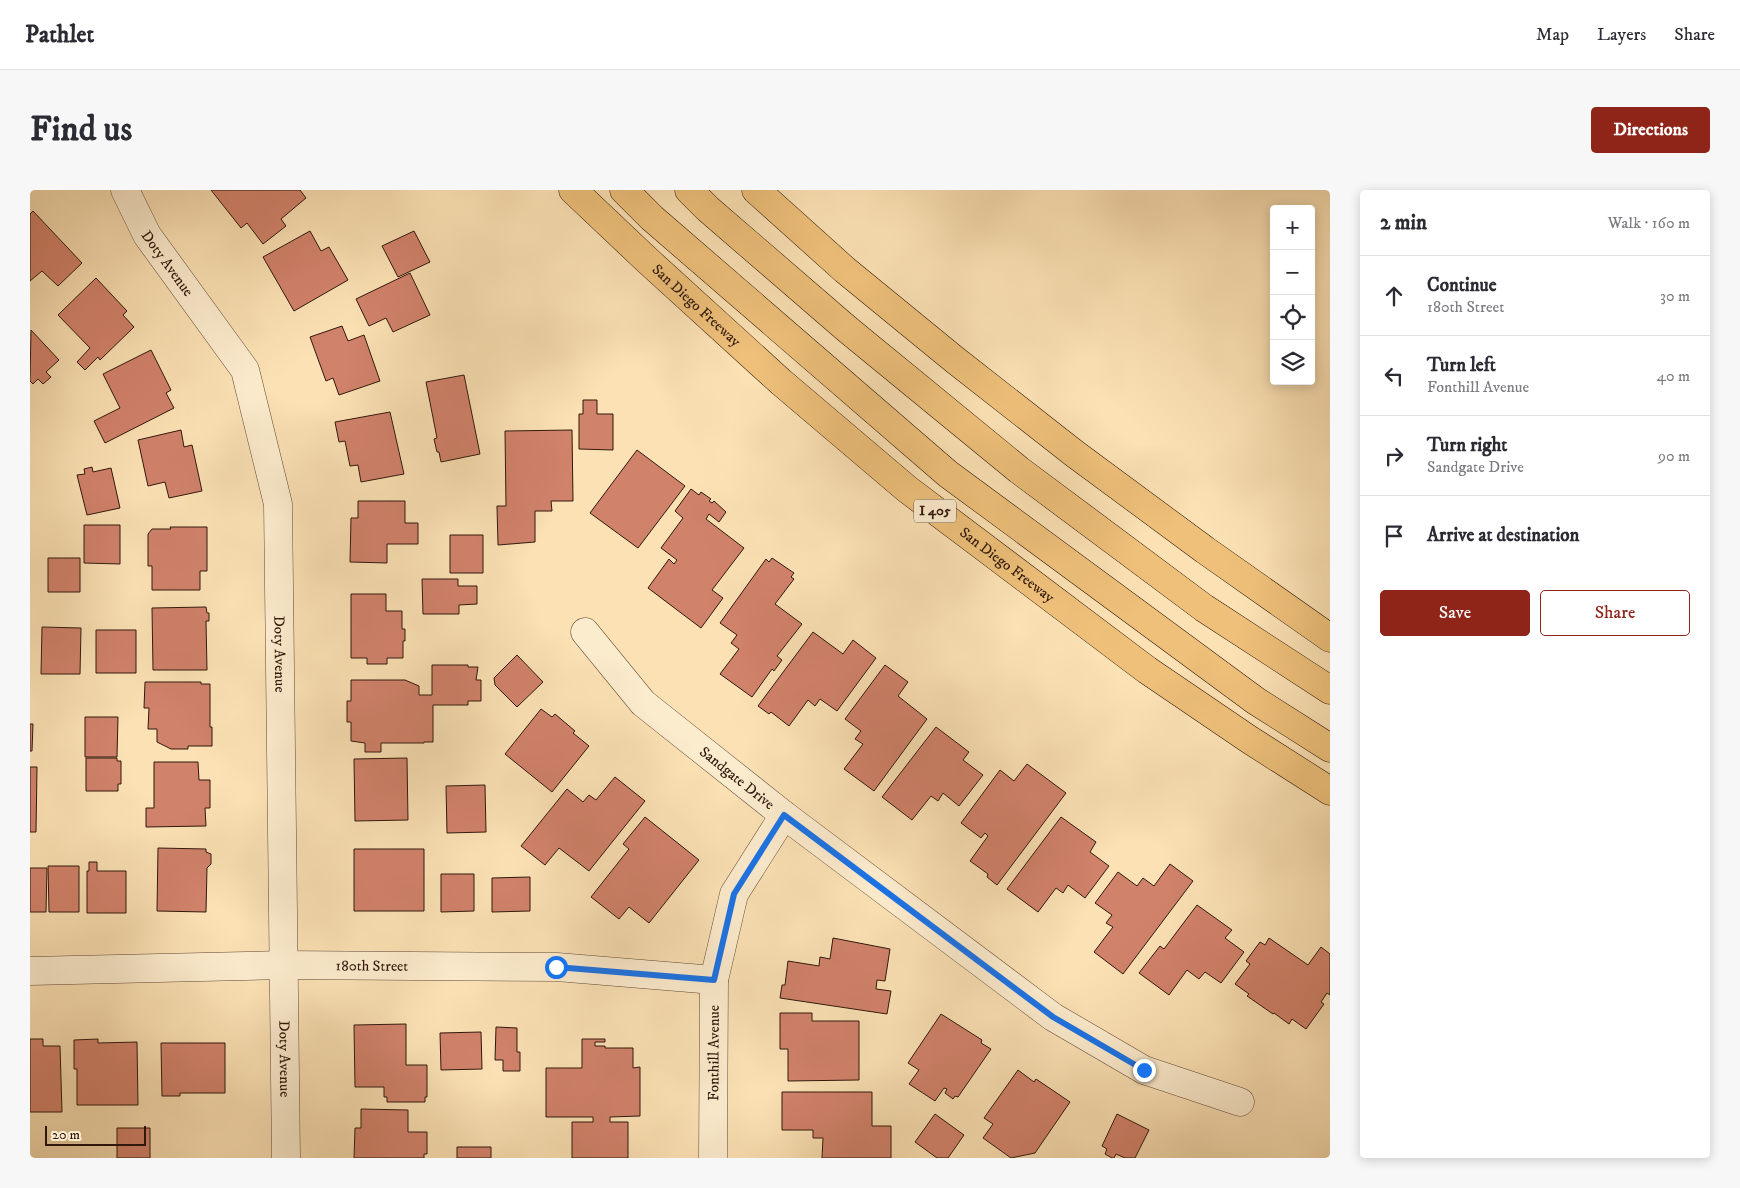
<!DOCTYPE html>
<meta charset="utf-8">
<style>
body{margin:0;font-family:"IM FELL DW Pica",serif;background:#f7f7f7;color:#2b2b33}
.controls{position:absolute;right:15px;top:15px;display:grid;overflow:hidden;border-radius:5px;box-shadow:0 2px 12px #0003}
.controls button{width:45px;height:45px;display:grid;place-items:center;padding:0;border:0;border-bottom:1px solid #e1e1e2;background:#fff;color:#2b2b33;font:25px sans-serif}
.scale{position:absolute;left:15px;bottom:12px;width:101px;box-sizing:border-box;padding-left:5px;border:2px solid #30180c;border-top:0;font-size:14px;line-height:18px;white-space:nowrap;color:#30180c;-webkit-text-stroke:4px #fcecce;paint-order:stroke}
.stop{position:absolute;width:15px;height:15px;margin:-11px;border:4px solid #1a73e8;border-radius:50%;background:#fff}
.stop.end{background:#1a73e8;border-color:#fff;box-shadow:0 1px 5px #0008}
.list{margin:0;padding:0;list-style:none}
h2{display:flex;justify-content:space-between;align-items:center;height:65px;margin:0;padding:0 20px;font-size:21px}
h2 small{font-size:16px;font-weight:400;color:#7c7c81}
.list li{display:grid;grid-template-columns:32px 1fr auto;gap:15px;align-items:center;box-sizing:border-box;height:80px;padding:0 20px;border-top:1px solid #e1e1e2}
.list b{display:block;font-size:19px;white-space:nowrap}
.list p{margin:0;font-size:16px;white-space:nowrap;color:#7c7c81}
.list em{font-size:16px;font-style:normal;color:#7c7c81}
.actions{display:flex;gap:10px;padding:15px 20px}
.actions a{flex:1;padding:11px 0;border:1px solid #8f2418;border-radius:5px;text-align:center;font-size:18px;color:#8f2418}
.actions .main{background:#8f2418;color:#fff}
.icon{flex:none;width:28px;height:28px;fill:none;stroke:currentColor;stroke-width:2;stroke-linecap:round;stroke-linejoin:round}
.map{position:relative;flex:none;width:1300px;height:968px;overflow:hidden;border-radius:5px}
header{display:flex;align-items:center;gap:30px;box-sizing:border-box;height:70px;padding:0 25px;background:#fff;border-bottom:1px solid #e1e1e2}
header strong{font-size:24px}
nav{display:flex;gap:28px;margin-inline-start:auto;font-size:18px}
.intro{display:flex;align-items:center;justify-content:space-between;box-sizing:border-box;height:120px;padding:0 30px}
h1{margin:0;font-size:35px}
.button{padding:12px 22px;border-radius:5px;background:#8f2418;color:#fff;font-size:18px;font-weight:700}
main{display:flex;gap:30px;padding:0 30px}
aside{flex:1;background:#fff;border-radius:5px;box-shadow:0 2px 12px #0003}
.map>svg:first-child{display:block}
</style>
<header>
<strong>Pathlet</strong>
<nav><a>Map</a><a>Layers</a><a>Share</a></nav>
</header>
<div class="intro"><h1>Find us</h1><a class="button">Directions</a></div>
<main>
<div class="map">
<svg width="1300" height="968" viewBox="0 0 1300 968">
<rect width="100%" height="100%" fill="#fbe1b4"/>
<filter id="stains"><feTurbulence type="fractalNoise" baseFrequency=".004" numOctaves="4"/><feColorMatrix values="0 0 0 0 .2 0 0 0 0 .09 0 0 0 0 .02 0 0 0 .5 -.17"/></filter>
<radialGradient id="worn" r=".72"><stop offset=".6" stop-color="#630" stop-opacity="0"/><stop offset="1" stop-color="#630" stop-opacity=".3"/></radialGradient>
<path fill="#d1826b" stroke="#30180c" d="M 181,0 L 270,0 L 276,8 L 251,29 L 256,36 L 233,54 L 217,33 L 211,38 Z
M 3,21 L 52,73 L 28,96 L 12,81 L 0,91 L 0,24 Z
M 280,41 L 291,61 L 299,57 L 318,90 L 264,121 L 233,67 Z
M 384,41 L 400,72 L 368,87 L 352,56 Z
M 380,83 L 400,125 L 363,142 L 356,128 L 339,136 L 326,109 Z
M 66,88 L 97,121 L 93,125 L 104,137 L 70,170 L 68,167 L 55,180 L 47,172 L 60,158 L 28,125 Z
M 312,136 L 318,151 L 334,145 L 350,191 L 309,205 L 303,188 L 296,191 L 280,147 Z
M 1,140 L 29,170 L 16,182 L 21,187 L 13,194 L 8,189 L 3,194 L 0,191 Z
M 121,160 L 141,200 L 136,203 L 144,218 L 75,253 L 64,231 L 90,218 L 73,184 Z
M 434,185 L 450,264 L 411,272 L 409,262 L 407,262 L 404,249 L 407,248 L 396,192 Z
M 553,210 L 567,210 L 567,224 L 583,224 L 583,260 L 549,259 L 549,224 L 553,224 Z
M 360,222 L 374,284 L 331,292 L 328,275 L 320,276 L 315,251 L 309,252 L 305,232 Z
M 151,240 L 154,257 L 162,255 L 172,301 L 139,308 L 135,292 L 118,296 L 108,250 Z
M 542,240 L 543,311 L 521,311 L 522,321 L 505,321 L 505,352 L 468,355 L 467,316 L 476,316 L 475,241 Z
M 607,260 L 655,296 L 608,358 L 560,323 Z
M 62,277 L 63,282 L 81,278 L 90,318 L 57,325 L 47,285 L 55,284 L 54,279 Z
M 661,299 L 669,305 L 671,302 L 681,309 L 679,311 L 682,313 L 684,311 L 696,322 L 689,332 L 679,324 L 676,329 L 714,358 L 682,400 L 693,408 L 671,438 L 618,398 L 639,369 L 644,374 L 647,370 L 631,358 L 653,328 L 645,321 Z
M 328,311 L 375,311 L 375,333 L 388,333 L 388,354 L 357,354 L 357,373 L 320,372 L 321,328 L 328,328 Z
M 54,335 L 90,335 L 90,374 L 54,373 Z
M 140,337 L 177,337 L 177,381 L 170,381 L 170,400 L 122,400 L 122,376 L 118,376 L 118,344 L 122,339 L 141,339 Z
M 420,345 L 453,345 L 453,383 L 420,383 Z
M 18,368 L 50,368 L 50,402 L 18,402 Z
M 742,368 L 764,383 L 761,387 L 764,389 L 745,414 L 772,434 L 747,466 L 752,470 L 744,481 L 742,479 L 722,507 L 690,484 L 709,459 L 701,453 L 707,445 L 690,433 L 736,369 L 739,372 Z
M 392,389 L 428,389 L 428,396 L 447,396 L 447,414 L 429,415 L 429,424 L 393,424 Z
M 321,404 L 356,404 L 356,421 L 372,421 L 372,439 L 375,439 L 375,451 L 373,451 L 373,468 L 357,468 L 357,474 L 337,474 L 337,468 L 321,468 Z
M 176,417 L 177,423 L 179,423 L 179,431 L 176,431 L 177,480 L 123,480 L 122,418 Z
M 12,437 L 51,438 L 50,484 L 11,484 Z
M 66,440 L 106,440 L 106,483 L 66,483 Z
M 783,442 L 813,464 L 823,450 L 846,468 L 807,521 L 790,509 L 785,516 L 778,510 L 759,536 L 741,522 L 739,524 L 728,516 Z
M 487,465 L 513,492 L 487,517 L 465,495 L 464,488 Z
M 402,475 L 438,475 L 438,477 L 448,477 L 446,490 L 451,490 L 451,511 L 438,511 L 438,515 L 403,515 L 403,552 L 394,552 L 394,553 L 351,553 L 351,562 L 335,562 L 335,553 L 321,551 L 321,532 L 317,532 L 317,511 L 321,511 L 321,490 L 375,490 L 389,496 L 389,505 L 402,505 Z
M 855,475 L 878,492 L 868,506 L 897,529 L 844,601 L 814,579 L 833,554 L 825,549 L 831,541 L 815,529 Z
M 115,492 L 171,492 L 171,494 L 180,494 L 180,537 L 182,537 L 182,556 L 158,556 L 158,559 L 141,559 L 127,552 L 127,539 L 118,539 L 119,518 L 114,518 Z
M 511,519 L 522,527 L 525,524 L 545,541 L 543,543 L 559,556 L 522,602 L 475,564 Z
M 55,527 L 88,527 L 87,567 L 55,567 Z
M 0,534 L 3,534 L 2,561 L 0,561 Z
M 906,537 L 939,562 L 933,570 L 953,585 L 929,616 L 913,603 L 908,611 L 901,606 L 882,630 L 852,607 Z
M 56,568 L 87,568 L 87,571 L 91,571 L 91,594 L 88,594 L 88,601 L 56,601 Z
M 377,568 L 378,630 L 325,631 L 324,569 Z
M 124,572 L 168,572 L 169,590 L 180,590 L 180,618 L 175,618 L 176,636 L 116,637 L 116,618 L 124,618 Z
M 997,574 L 1036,603 L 967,695 L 957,687 L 958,684 L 940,671 L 958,646 L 955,643 L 951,648 L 931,633 L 970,580 L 984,591 Z
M 0,577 L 7,577 L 6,642 L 0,642 Z
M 585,587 L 615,611 L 559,681 L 529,658 L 515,675 L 491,656 L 537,599 L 553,612 L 559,605 L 566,610 Z
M 455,595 L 456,642 L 417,643 L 416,596 Z
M 615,627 L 669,670 L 619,733 L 599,717 L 589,729 L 561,707 L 599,659 L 593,654 Z
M 1031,627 L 1066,652 L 1060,662 L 1079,676 L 1055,708 L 1038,695 L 1033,703 L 1026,698 L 1008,722 L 977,699 Z
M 128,658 L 176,659 L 176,662 L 181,664 L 181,674 L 177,678 L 176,722 L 127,721 Z
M 324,659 L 394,659 L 394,721 L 324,721 Z
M 59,672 L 67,672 L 67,681 L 96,681 L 96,723 L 57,723 L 57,681 L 59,681 Z
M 1140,674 L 1163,691 L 1093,784 L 1064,762 L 1083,737 L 1076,733 L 1082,725 L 1065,713 L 1088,682 L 1107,696 L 1113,688 L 1124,696 Z
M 18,676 L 49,676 L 49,722 L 19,722 Z
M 0,678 L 17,678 L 16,722 L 0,722 Z
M 411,684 L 444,684 L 444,721 L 411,722 Z
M 500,687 L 500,721 L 462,722 L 462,688 Z
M 1167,715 L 1202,740 L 1195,748 L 1214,762 L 1191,793 L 1175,782 L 1169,789 L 1157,780 L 1139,805 L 1109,783 L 1130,756 L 1134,759 Z
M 803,748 L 860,759 L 855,791 L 847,790 L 846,799 L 861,801 L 857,824 L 750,808 L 752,795 L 755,795 L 758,771 L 789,776 L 790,767 L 800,769 Z
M 1239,748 L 1278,775 L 1291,757 L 1300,764 L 1300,805 L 1297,803 L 1291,812 L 1294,814 L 1276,839 L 1262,829 L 1259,834 L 1244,823 L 1243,824 L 1217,806 L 1219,804 L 1205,794 L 1220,774 L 1216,771 L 1230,752 L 1235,755 Z
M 750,823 L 782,823 L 782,831 L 829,831 L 829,890 L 758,891 L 758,859 L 750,859 Z
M 911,824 L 952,850 L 951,853 L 961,859 L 928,907 L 925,906 L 923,909 L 915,903 L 917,899 L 914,898 L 905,911 L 879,894 L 889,880 L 878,873 Z
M 376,834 L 376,875 L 397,875 L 397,907 L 395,907 L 395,912 L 357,912 L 357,907 L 354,907 L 354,897 L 325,897 L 324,835 Z
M 466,837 L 487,838 L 487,862 L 490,862 L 490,881 L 473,881 L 473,870 L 465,870 Z
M 451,842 L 452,879 L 411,880 L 410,843 Z
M 0,849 L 13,849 L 13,856 L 30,856 L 32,922 L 0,922 Z
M 68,849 L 68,853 L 107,852 L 108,915 L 47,915 L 47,879 L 44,879 L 44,850 Z
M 552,849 L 575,849 L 575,852 L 565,852 L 565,856 L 575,856 L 575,858 L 603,858 L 603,878 L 610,877 L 610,926 L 580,927 L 580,932 L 598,932 L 598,968 L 542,968 L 542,932 L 563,932 L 563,927 L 516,927 L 516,878 L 552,878 Z
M 131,853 L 195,853 L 195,903 L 150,903 L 150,906 L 132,906 Z
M 988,880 L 1004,892 L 1006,889 L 1040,912 L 1005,963 L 981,968 L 953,948 L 963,934 L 954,928 Z
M 752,902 L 842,902 L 842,936 L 861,936 L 861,968 L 792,968 L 793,948 L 783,948 L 783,940 L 752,940 Z
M 331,919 L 378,920 L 378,942 L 397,942 L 397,964 L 394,964 L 394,968 L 324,968 L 325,938 L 331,938 Z
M 905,924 L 934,945 L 918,968 L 907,968 L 885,952 Z
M 1087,924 L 1119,940 L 1105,968 L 1095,968 L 1086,964 L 1084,968 L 1082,968 L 1075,964 L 1077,959 L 1072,956 Z
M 87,938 L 120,938 L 120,968 L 87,968 Z
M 427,957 L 461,957 L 461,968 L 427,968 Z"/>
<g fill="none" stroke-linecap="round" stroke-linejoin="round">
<g stroke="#634a36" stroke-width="29">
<g id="minor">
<path id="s1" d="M 95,0 L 117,45 L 215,180 L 248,314 L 256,968"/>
<path id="s2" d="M 555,442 L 613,513 L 754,625 L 1023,827 L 1114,880 L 1210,912"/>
<path id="s3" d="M 0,781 L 253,775 L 527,777 L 684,790"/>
<path id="s4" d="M 683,968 L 684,790 L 704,704 L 754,625"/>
</g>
</g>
<g stroke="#30180c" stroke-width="29">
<g id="motorway">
<path id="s5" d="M 543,0 L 617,70 L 751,192 L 877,299 L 1117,480 L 1220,550 L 1300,601"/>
<path d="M 594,0 L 622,28 L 918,284 L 1226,511 L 1300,558"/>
<path d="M 659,0 L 678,19 L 817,139 L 989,280 L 1174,418 L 1300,500"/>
<path d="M 726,0 L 815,80 L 925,170 L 1045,264 L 1175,360 L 1300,448"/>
</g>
</g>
<use href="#minor" stroke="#fcecce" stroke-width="28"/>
<use href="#motorway" stroke="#eec07a" stroke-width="28"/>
</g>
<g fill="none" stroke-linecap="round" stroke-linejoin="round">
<path stroke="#1a73e8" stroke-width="6" d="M 526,777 L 684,790 L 704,704 L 754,625 L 1023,827 L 1114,880"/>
</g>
<g text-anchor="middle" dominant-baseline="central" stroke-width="5" stroke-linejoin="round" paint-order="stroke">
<rect fill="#fcecce" stroke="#6d5846" stroke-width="1" x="884" y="309.5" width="42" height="23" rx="4"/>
<g font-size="14" font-weight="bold" fill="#30180c">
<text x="905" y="321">I 405</text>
</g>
<g font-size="15" fill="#30180c" stroke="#fcecce">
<text stroke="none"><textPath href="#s1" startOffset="85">Doty Avenue</textPath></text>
<text stroke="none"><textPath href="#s5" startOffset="169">San Diego Freeway</textPath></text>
<text stroke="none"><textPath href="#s5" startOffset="574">San Diego Freeway</textPath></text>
<text stroke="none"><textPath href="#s1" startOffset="505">Doty Avenue</textPath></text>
<text stroke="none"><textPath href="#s2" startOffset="212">Sandgate Drive</textPath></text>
<text stroke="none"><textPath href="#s3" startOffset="342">180th Street</textPath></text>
<text stroke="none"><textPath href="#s4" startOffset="105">Fonthill Avenue</textPath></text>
<text stroke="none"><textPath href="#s1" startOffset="910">Doty Avenue</textPath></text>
</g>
</g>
<rect width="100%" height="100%" filter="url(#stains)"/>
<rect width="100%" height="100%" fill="url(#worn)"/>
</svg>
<div class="controls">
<button>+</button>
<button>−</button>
<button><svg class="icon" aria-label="locate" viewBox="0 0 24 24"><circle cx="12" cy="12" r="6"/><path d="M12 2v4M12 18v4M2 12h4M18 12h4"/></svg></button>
<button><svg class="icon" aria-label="layers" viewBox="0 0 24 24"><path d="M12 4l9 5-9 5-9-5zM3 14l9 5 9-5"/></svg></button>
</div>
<div class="scale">20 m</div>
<div class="stop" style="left:526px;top:777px"></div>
<div class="stop end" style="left:1114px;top:880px"></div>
</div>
<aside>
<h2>2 min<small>Walk · 160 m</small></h2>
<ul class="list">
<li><svg class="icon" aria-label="ahead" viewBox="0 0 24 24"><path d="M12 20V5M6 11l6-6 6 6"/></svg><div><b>Continue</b><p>180th Street</p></div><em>30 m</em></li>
<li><svg class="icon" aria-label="left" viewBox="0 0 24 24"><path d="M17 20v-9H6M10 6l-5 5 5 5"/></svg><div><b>Turn left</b><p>Fonthill Avenue</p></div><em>40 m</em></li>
<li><svg class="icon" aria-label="right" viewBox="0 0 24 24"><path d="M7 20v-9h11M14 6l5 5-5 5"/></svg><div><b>Turn right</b><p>Sandgate Drive</p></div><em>90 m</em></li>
<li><svg class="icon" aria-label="arrive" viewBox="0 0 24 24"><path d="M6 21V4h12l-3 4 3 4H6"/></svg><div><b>Arrive at destination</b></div></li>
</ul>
<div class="actions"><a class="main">Save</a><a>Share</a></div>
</aside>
</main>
